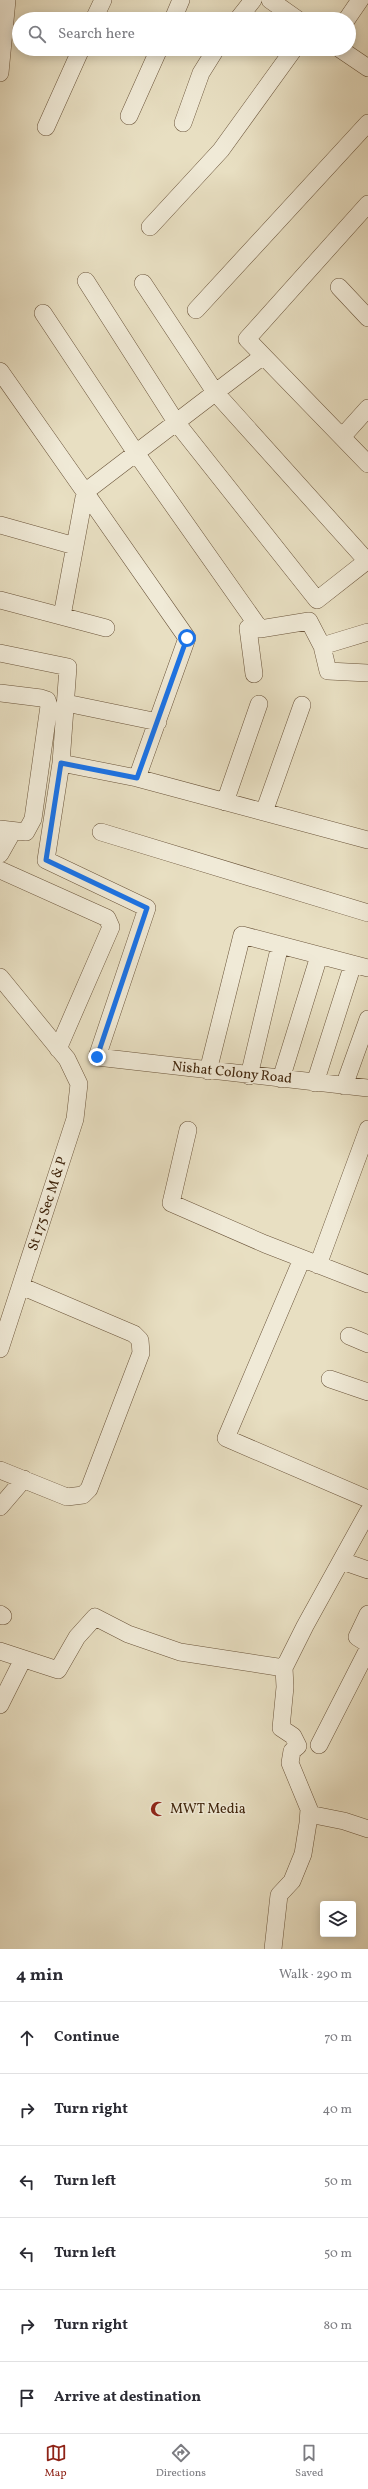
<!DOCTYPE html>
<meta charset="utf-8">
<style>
body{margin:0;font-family:Vollkorn,serif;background:#f2f2f3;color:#2b2b33}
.controls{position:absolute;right:12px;bottom:12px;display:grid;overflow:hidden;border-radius:4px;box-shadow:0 2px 10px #0003}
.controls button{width:36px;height:36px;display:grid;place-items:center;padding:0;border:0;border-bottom:1px solid #e1e1e2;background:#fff;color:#2b2b33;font:20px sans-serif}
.stop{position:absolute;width:12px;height:12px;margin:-9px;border:3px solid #1a73e8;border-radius:50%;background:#fff}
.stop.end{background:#1a73e8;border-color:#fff;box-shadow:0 1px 4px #0008}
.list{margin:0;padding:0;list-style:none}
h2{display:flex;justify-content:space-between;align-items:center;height:52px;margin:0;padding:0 16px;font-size:17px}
h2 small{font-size:13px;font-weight:400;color:#7c7c81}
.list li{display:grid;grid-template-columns:26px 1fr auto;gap:12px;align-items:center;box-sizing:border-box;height:72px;padding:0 16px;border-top:1px solid #e1e1e2}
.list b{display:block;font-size:15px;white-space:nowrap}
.list em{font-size:13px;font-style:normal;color:#7c7c81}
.icon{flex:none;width:22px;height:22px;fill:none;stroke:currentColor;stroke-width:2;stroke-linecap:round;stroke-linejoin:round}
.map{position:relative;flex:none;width:368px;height:1949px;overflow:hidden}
.search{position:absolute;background:#fff;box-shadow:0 2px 10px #0003;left:12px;right:12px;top:12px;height:44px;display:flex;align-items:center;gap:10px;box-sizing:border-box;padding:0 14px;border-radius:22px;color:#7c7c81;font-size:15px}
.sheet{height:484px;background:#fff}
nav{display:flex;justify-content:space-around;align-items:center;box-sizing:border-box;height:56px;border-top:1px solid #e1e1e2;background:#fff;font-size:11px;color:#7c7c81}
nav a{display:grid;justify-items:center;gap:2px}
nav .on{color:#8f2418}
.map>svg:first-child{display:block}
</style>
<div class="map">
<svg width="368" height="1949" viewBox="0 0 368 1949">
<rect width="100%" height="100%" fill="#e8dfc2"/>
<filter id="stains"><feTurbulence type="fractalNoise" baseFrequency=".005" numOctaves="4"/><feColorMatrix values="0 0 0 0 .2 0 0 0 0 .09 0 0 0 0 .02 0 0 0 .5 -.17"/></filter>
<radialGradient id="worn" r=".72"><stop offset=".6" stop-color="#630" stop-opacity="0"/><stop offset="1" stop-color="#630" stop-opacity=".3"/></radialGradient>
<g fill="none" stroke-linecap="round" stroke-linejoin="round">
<g stroke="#6a543a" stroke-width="18">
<path id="minor" d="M 270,0 L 297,19
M 94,19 L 103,0
M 173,19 L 181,0
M 238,19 L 253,0
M 347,19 L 360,0
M 340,49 L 368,68
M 0,73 L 7,0
M 129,116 L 159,49
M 183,123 L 201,73 L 216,49
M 46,127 L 81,49
M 368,204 L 247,339 L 368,464
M 150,227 L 221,150 L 294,49
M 86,281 L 176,422 L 317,600 L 368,560
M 143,283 L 215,392 L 367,561
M 339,287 L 368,318
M 196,310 L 368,123
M 43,313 L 136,453 L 260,629 L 309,621 L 322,646 L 368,632
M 0,371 L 85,492 L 62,616
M 342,437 L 368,408
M 0,525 L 75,546
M 0,600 L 106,628
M 322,646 L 328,671 L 368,673
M 0,653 L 68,667 L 61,763 L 137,778 L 187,638 L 85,492 L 263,356
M 254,674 L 248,628 L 260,629
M 0,693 L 41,698 L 47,700 L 49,706 L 33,819 L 26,832 L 0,829
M 66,703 L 158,722
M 61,763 L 46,860 L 147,908 L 97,1057 L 368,1088
M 137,778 L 368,840
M 225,802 L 259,704
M 264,812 L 302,705
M 101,832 L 368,913
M 0,854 L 13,831
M 0,870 L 107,918 L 111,927 L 58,1049
M 0,977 L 67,1059 L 79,1084 L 75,1119 L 0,1349
M 208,1071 L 242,935 L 368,968
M 249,1076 L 280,945
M 281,1079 L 319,956
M 315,1083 L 353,964
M 344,1086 L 368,1019
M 188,1130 L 171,1203 L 265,1244 L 368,1284
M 302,1259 L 226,1438 L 368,1499
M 318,1265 L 368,1129
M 349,1336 L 368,1344
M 330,1379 L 368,1392
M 0,1470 L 67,1497 L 83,1495 L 89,1489 L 141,1353 L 140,1340 L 134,1334 L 21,1286
M 0,1507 L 24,1479
M 342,1561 L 368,1570
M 0,1614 L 3,1616
M 368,1614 L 357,1637 L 368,1644
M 0,1651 L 58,1670 L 77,1637 L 95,1617 L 128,1634 L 180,1652 L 284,1668 L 305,1626 L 368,1512
M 0,1705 L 23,1659
M 319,1745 L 368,1649
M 309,1814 L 344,1821 L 368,1829
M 273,1949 L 279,1895 L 292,1881 L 303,1854 L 308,1823 L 309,1809 L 290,1763 L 292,1751 L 298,1746 L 293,1736 L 281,1728 L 285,1687 L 284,1668"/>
</g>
<use href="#minor" stroke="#f0ead7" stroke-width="17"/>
</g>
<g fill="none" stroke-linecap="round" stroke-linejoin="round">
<path stroke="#1a73e8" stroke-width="5" d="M 97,1057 L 147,908 L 46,860 L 61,763 L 137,778 L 187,638"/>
</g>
<defs>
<g id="mosque-bare" transform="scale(1.2)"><path d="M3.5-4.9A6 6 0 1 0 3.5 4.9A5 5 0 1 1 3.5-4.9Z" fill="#8f2418" stroke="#f0ead7" stroke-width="2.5" paint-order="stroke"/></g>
</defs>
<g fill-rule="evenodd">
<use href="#mosque-bare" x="158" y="1809"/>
</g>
<g text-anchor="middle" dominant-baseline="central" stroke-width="3" stroke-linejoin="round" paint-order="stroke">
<g font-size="14" fill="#40250c" stroke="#f0ead7">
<text transform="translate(232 1073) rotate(6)">Nishat Colony Road</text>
<text transform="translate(48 1204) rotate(-72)">St 175 Sec M &amp; P</text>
</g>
<g font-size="14" fill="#40250c" stroke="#f0ead7" text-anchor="start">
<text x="170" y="1809">MWT Media</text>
</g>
</g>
<rect width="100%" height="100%" filter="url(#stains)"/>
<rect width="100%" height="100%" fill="url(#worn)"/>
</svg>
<div class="controls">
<button><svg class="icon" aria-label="layers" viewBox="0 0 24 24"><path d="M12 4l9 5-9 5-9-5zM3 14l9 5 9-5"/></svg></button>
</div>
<div class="stop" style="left:187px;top:638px"></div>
<div class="stop end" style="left:97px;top:1057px"></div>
<div class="search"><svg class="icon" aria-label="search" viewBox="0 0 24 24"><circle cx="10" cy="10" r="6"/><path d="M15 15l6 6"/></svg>Search here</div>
</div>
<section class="sheet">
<h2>4 min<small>Walk · 290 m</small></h2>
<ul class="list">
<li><svg class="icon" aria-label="ahead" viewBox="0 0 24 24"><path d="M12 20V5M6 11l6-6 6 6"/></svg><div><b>Continue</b></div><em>70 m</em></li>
<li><svg class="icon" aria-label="right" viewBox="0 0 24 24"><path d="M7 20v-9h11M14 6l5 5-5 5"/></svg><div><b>Turn right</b></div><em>40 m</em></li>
<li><svg class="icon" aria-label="left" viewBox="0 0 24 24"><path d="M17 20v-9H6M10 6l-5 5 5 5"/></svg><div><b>Turn left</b></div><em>50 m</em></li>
<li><svg class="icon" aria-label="left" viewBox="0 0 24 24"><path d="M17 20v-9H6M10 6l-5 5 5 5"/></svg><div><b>Turn left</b></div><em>50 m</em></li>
<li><svg class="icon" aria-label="right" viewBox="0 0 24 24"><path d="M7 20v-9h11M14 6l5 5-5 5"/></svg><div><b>Turn right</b></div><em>80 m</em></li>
<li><svg class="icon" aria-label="arrive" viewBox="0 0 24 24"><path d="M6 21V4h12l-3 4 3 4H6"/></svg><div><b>Arrive at destination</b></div></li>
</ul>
</section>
<nav>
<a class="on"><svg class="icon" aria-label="map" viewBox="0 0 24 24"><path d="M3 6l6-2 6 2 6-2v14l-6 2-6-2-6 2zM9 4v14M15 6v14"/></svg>Map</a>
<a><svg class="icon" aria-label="directions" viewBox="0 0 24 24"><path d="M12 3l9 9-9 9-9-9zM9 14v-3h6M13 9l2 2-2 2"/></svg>Directions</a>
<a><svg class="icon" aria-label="saved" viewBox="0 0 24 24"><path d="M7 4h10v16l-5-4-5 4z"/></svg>Saved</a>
</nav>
